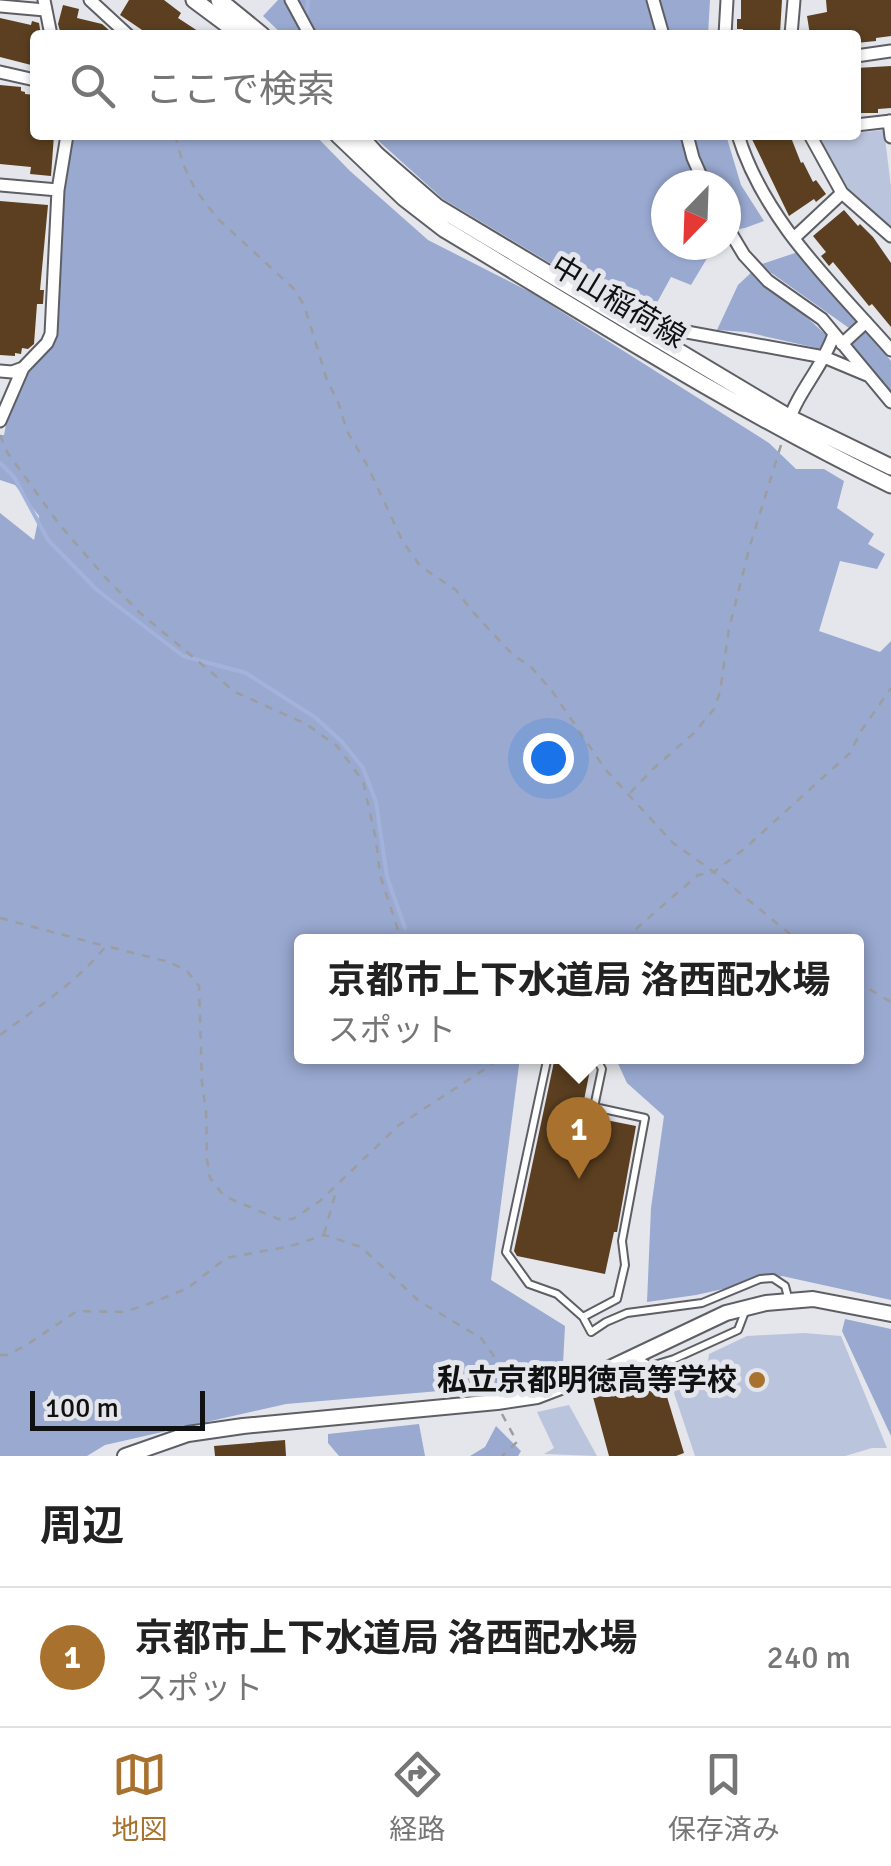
<!DOCTYPE html>
<html lang="ja">
<meta charset="utf-8">
<style>
body{margin:0;font-family:Signika,"Noto Sans JP",sans-serif;background:#f6f6f6;color:#222}
.compass{position:absolute;left:651px;top:170px;width:90px;height:90px;border-radius:50%;background:#fff;box-shadow:0 2px 8px #0004;rotate:203deg}
.scale{position:absolute;left:30px;bottom:25px;width:175px;box-sizing:border-box;padding-left:10px;border:5px solid #101112;border-top:0;font-size:28px;line-height:35px;white-space:nowrap;color:#101112;-webkit-text-stroke:8px #e4e6eb;paint-order:stroke}
.you{position:absolute;left:548px;top:758px;width:35px;height:35px;margin:-25px;border:8px solid #fff;border-radius:50%;background:#1a73e8;box-shadow:0 0 0 15px #1a73e833}
.badge{display:grid;place-items:center;width:65px;height:65px;border-radius:50%;background:#a9712e;color:#fff;font-size:32px;font-weight:700}
.pin{position:absolute;translate:-50% -82px;filter:drop-shadow(0 2px 5px #0008)}
.pin::after{content:'';position:absolute;top:52px;width:35px;height:30px;background:inherit;clip-path:polygon(0 0,100% 0,50% 100%)}
.popup{position:absolute;left:294px;top:934px;width:570px;height:130px;box-sizing:border-box;display:grid;place-content:center;border-radius:10px;background:#fff;filter:drop-shadow(0 2px 8px #0005);font-size:32px;white-space:nowrap;color:#767676}
.popup b{font-size:38px;color:#222}
.popup::after{content:'';position:absolute;left:50%;top:100%;margin-left:-20px;border:20px solid transparent;border-top-color:#fff}
.list{margin:0;padding:0;list-style:none}
h2{display:flex;justify-content:space-between;align-items:center;height:130px;margin:0;padding:0 40px;font-size:42px}
h2 small{font-size:32px;font-weight:400;color:#767676}
.list li{display:grid;grid-template-columns:65px 1fr auto;gap:30px;align-items:center;box-sizing:border-box;height:140px;padding:0 40px;border-top:2px solid #e0e0e0}
.list b{display:block;font-size:38px;white-space:nowrap}
.list p{margin:0;font-size:32px;white-space:nowrap;color:#767676}
.list em{font-size:32px;font-style:normal;color:#767676}
.icon{flex:none;width:55px;height:55px;fill:none;stroke:currentColor;stroke-width:2;stroke-linecap:round;stroke-linejoin:round}
.map{position:relative;flex:none;width:891px;height:1456px;overflow:hidden}
.search{position:absolute;background:#fff;box-shadow:0 2px 8px #0004;left:30px;right:30px;top:30px;height:110px;display:flex;align-items:center;gap:25px;box-sizing:border-box;padding:0 35px;border-radius:10px;color:#767676;font-size:38px}
.sheet{height:270px;background:#fff}
nav{display:flex;justify-content:space-around;align-items:center;box-sizing:border-box;height:140px;border-top:2px solid #e0e0e0;background:#fff;font-size:28px;color:#767676}
nav a{display:grid;justify-items:center;gap:5px}
nav .on{color:#a9712e}
.map>svg:first-child{display:block}
</style>
<div class="map">
<svg width="891" height="1456" viewBox="0 0 891 1456">
<rect width="100%" height="100%" fill="#e4e6eb"/>
<path fill="#bac4dc" d="M 884,130 L 891,187 L 891,228 L 842,191 L 815,137 L 856,135 L 856,133 Z
M 804,1333 L 841,1336 L 887,1448 L 872,1448 L 845,1456 L 695,1456 L 672,1387 L 694,1379 L 707,1368 L 709,1354 L 747,1336 Z
M 569,1405 L 597,1456 L 544,1454 L 554,1448 L 537,1412 Z"/>
<path fill="#99a9d0" d="M 278,0 L 710,0 L 708,35 L 283,35 L 263,16 Z
M 65,135 L 315,135 L 350,171 L 428,240 L 532,293 L 769,443 L 796,469 L 824,469 L 844,481 L 837,508 L 874,534 L 868,544 L 885,554 L 877,569 L 840,561 L 819,631 L 880,652 L 891,641 L 891,1300 L 782,1276 L 696,1295 L 647,1302 L 651,1208 L 664,1116 L 627,1083 L 615,1057 L 856,1056 L 856,942 L 302,942 L 302,1056 L 520,1057 L 491,1280 L 565,1326 L 563,1364 L 510,1385 L 286,1404 L 105,1445 L 87,1456 L 0,1456 L 0,513 L 34,540 L 39,516 L 15,485 L 0,480 L 0,435 L 4,435 L 9,409 L 24,379 L 56,338 Z
M 372,135 L 726,135 L 741,185 L 764,221 L 745,228 L 726,231 L 726,185 L 666,185 L 666,245 L 715,245 L 691,285 L 671,277 L 647,321 L 443,199 Z
M 798,252 L 859,322 L 849,328 L 770,272 L 762,264 Z
M 755,269 L 827,336 L 821,349 L 746,332 L 717,330 L 738,285 Z
M 866,330 L 891,361 L 891,391 L 850,345 Z
M 845,1319 L 891,1329 L 891,1436 L 842,1331 Z
M 419,1424 L 425,1456 L 339,1456 L 328,1443 L 328,1434 Z
M 496,1426 L 521,1451 L 518,1456 L 470,1456 L 485,1447 Z"/>
<g fill="none" stroke-linecap="round" stroke-linejoin="round">
<path stroke="#a3b2da" stroke-width="4" d="M 307,14 L 308,0
M 0,463 L 14,477 L 48,540 L 97,590 L 183,656 L 246,673 L 316,718 L 342,742 L 363,768 L 376,802 L 387,877 L 405,928"/>
</g>
<path fill="#5b3f20" d="M 129,0 L 164,0 L 181,13 L 178,18 L 204,35 L 176,35 L 169,30 L 166,35 L 143,35 L 145,32 L 120,15 Z
M 741,0 L 782,0 L 780,33 L 743,35 L 743,29 L 737,29 L 737,19 L 741,19 Z
M 826,0 L 891,0 L 891,36 L 876,38 L 876,41 L 856,43 L 856,35 L 810,35 L 807,16 L 827,12 Z
M 63,5 L 79,9 L 77,18 L 102,24 L 110,31 L 109,35 L 74,35 L 60,31 L 58,24 Z
M 0,18 L 31,25 L 32,21 L 39,23 L 41,35 L 35,35 L 35,66 L 0,57 Z
M 891,66 L 891,108 L 878,109 L 878,113 L 856,113 L 856,68 Z
M 0,85 L 21,87 L 21,91 L 25,92 L 25,94 L 35,95 L 35,135 L 54,135 L 51,176 L 30,174 L 31,167 L 0,164 Z
M 750,135 L 790,135 L 801,163 L 803,162 L 813,182 L 816,180 L 826,194 L 816,202 L 814,199 L 789,216 Z
M 0,201 L 48,205 L 40,290 L 44,290 L 43,304 L 37,304 L 34,344 L 28,349 L 22,348 L 21,354 L 15,353 L 15,356 L 0,355 Z
M 844,210 L 858,226 L 860,224 L 873,237 L 891,263 L 891,327 L 872,304 L 869,306 L 833,262 L 829,266 L 821,256 L 826,252 L 813,236 Z
M 555,1057 L 591,1065 L 581,1115 L 636,1126 L 617,1232 L 614,1232 L 605,1274 L 517,1256 L 514,1251 Z
M 652,1377 L 652,1380 L 661,1377 L 684,1453 L 676,1456 L 609,1456 L 593,1397 Z
M 285,1440 L 286,1456 L 215,1456 L 214,1446 Z"/>
<g fill="none" stroke-linecap="round" stroke-linejoin="round">
<g stroke="#5e5f64" stroke-width="10">
<path id="service" d="M 548,1056 L 506,1252 L 529,1284 L 557,1294 L 583,1317 L 591,1332 L 606,1322 L 627,1313 L 702,1303 L 760,1279 L 773,1278 L 785,1286 L 789,1301
M 583,1317 L 617,1299 L 625,1265 L 622,1241 L 645,1118 L 594,1107 L 602,1069 L 595,1056
M 637,1358 L 651,1366 L 674,1359 L 738,1330 L 746,1309"/>
</g>
<g stroke="#5e5f64" stroke-width="15">
<path id="minor" d="M 44,0 L 51,35
M 90,0 L 128,35
M 291,0 L 310,35
M 653,0 L 663,35
M 0,6 L 45,10
M 725,35 L 727,0
M 791,35 L 794,0
M 856,56 L 891,51
M 0,72 L 35,80
M 889,121 L 891,137
M 856,125 L 891,121
M 687,135 L 693,158 L 705,185
M 738,135 C 764,221 834,285 891,350
M 810,135 L 842,193 L 891,236
M 0,185 L 58,190
M 726,225 L 744,255 L 768,281 L 822,319 L 891,402
M 794,238 L 842,193
M 650,335 L 665,328 L 824,357 L 867,375
M 842,344 L 866,322
M 0,371 L 12,372 L 23,368
M 0,421 L 23,368 L 47,343 L 51,334 L 58,190 L 67,135
M 788,423 C 798,391 823,367 834,334"/>
</g>
<g stroke="#5e5f64" stroke-width="18">
<path id="tertiary" d="M 125,1456 L 188,1434 L 243,1426 L 497,1402 L 537,1396 L 610,1368 L 726,1313 L 766,1303 L 813,1299 L 891,1314"/>
</g>
<g stroke="#5e5f64" stroke-width="19">
<path id="secondary" d="M 194,0 L 241,35
M 219,0 L 262,35
M 338,135 L 404,198 L 444,229 C 591,317 736,410 891,485
M 359,135 L 377,155 L 437,207 L 790,418 L 891,467"/>
</g>
<path stroke="#9c9da1" stroke-width="2.5" stroke-dasharray="8 8" stroke-linecap="butt" d="M 175,135 L 183,164 L 195,189 L 217,218 L 293,288 L 304,305 L 327,380 L 338,402 L 347,431 L 367,465 L 402,540 L 420,566 L 456,590 L 472,611 L 512,654 L 532,668 L 552,691 L 605,769 L 673,843 L 714,872 L 800,942
M 0,435 L 7,452 L 59,524 L 104,576 L 139,612 L 235,692 L 306,724 L 337,746 L 363,781 L 376,840 L 380,875 L 398,930
M 630,793 L 654,768 L 694,733 L 714,709 L 720,692 L 729,629 L 749,549 L 781,445
M 0,918 L 105,946
M 626,942 L 638,927 L 698,875 L 714,872 L 744,849 L 850,753 L 861,731 L 891,688
M 856,981 L 891,1002
M 0,1035 C 38,1007 76,983 106,946 L 169,962 L 186,970 L 199,986 L 202,1083 L 206,1112 L 207,1159 L 210,1178 L 224,1196 L 278,1219 L 293,1219 L 320,1201 L 399,1125 L 491,1065 L 498,1056
M 324,1234 L 337,1188
M 0,1355 L 7,1355 L 25,1346 L 77,1311 L 125,1312 L 159,1300 L 188,1288 L 226,1258 L 291,1246 L 324,1235 L 361,1247 L 419,1301 L 481,1338 L 515,1386
M 502,1414 L 517,1442 L 502,1456"/>
<use href="#service" stroke="#fff" stroke-width="6"/>
<use href="#minor" stroke="#fff" stroke-width="11"/>
<use href="#tertiary" stroke="#fff" stroke-width="14"/>
<use href="#secondary" stroke="#fff" stroke-width="15"/>
</g>
<circle fill="#a9712e" stroke="#e4e6eb" stroke-width="4" cx="757" cy="1380" r="10"/>
<g text-anchor="middle" dominant-baseline="central" stroke-width="10" stroke-linejoin="round" paint-order="stroke">
<g font-size="30" fill="#101112" stroke="#e4e6eb">
<text transform="translate(618 302) rotate(31)">中山稲荷線</text>
</g>
<g font-size="30" font-weight="bold" fill="#101112" stroke="#e4e6eb" text-anchor="end">
<text x="737" y="1380">私立京都明徳高等学校</text>
</g>
</g>
</svg>
<svg class="compass" viewBox="-18 -18 36 36"><path d="M0-13l5 13h-10z" fill="#e53935"/><path d="M0 13l5-13h-10z" fill="#767676"/></svg>
<div class="scale">100 m</div>
<div class="you"></div>
<div class="pin badge" style="left:579px;top:1179px">1</div>
<div class="popup"><b>京都市上下水道局 洛西配水場</b>スポット</div>
<div class="search"><svg class="icon" aria-label="search" viewBox="0 0 24 24"><circle cx="10" cy="10" r="6"/><path d="M15 15l6 6"/></svg>ここで検索</div>
</div>
<section class="sheet">
<h2>周辺<small></small></h2>
<ul class="list">
<li><span class="badge">1</span><div><b>京都市上下水道局 洛西配水場</b><p>スポット</p></div><em>240 m</em></li>
</ul>
</section>
<nav>
<a class="on"><svg class="icon" aria-label="map" viewBox="0 0 24 24"><path d="M3 6l6-2 6 2 6-2v14l-6 2-6-2-6 2zM9 4v14M15 6v14"/></svg>地図</a>
<a><svg class="icon" aria-label="directions" viewBox="0 0 24 24"><path d="M12 3l9 9-9 9-9-9zM9 14v-3h6M13 9l2 2-2 2"/></svg>経路</a>
<a><svg class="icon" aria-label="saved" viewBox="0 0 24 24"><path d="M7 4h10v16l-5-4-5 4z"/></svg>保存済み</a>
</nav>
